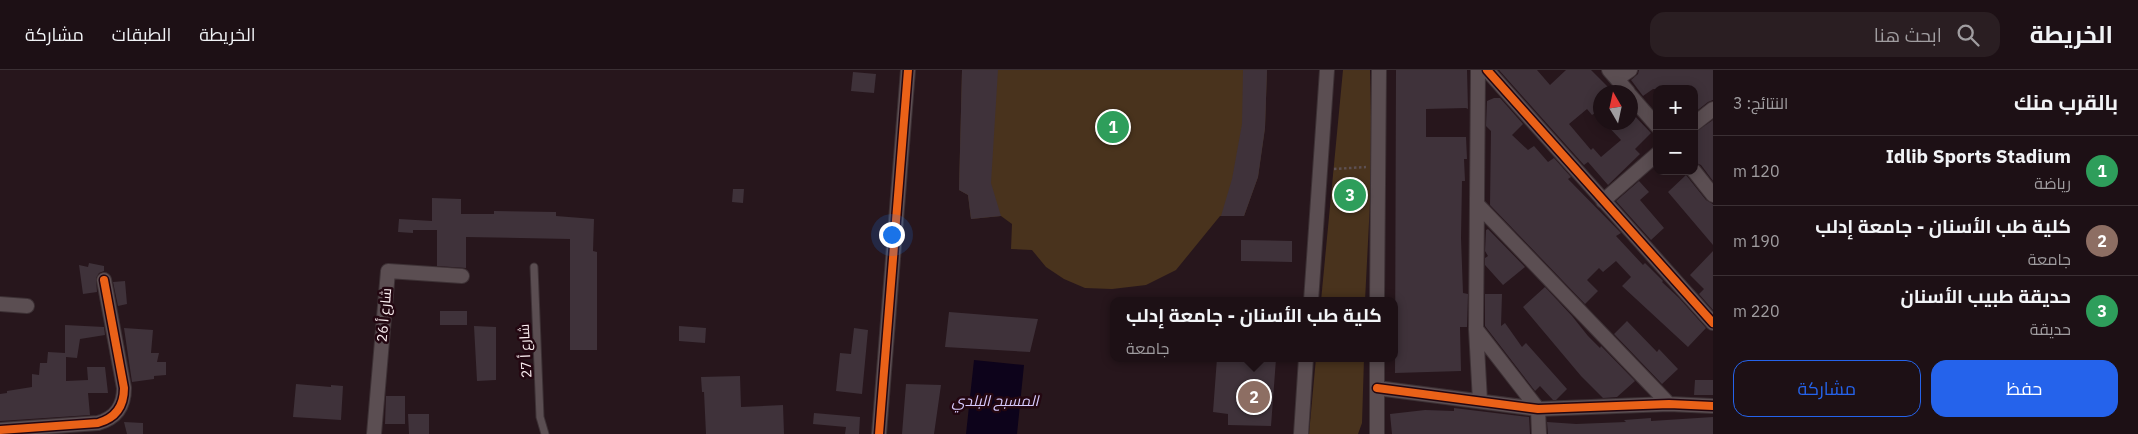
<!DOCTYPE html>
<html lang="ar">
<meta charset="utf-8">
<style>
body{margin:0;font-family:"IBM Plex Sans",Cairo,sans-serif;background:#2a1e22;color:#f1f3f6;direction:rtl}
.controls{position:absolute;right:15px;top:15px;display:grid;overflow:hidden;border-radius:10px;box-shadow:0 2px 12px #0003}
.controls button{width:45px;height:45px;display:grid;place-items:center;padding:0;border:0;border-bottom:1px solid #3b3034;background:#1d1015;color:#f1f3f6;font:25px sans-serif}
.compass{position:absolute;left:1593px;top:15px;width:45px;height:45px;border-radius:50%;background:#1d1015;box-shadow:0 2px 12px #0003;rotate:351deg}
.you{position:absolute;left:891px;top:164px;width:18px;height:18px;margin:-12px;border:4px solid #fff;border-radius:50%;background:#1a73e8;box-shadow:0 0 0 8px #1a73e833}
.badge{display:grid;place-items:center;width:32px;height:32px;border-radius:50%;background:#2563eb;color:#fff;font-size:16px;font-weight:700}
.pin{position:absolute;translate:-50% -50%;border:2px solid #fff;box-shadow:0 1px 5px #0006}
.popup{position:absolute;left:1110px;top:227px;width:288px;height:65px;box-sizing:border-box;display:grid;place-content:center;border-radius:10px;background:#1d1015;filter:drop-shadow(0 1px 4px #0005);font-size:16px;white-space:nowrap;color:#a09da0}
.popup b{font-size:19px;color:#f1f3f6}
.popup::after{content:'';position:absolute;left:50%;top:100%;margin-left:-10px;border:10px solid transparent;border-top-color:#1d1015}
.list{margin:0;padding:0;list-style:none}
h2{display:flex;justify-content:space-between;align-items:center;height:65px;margin:0;padding:0 20px;font-size:21px}
h2 small{font-size:16px;font-weight:400;color:#a09da0}
.list li{display:grid;grid-template-columns:32px 1fr auto;gap:15px;align-items:center;box-sizing:border-box;height:70px;padding:0 20px;border-top:1px solid #3b3034}
.list b{display:block;font-size:19px;white-space:nowrap}
.list p{margin:0;font-size:16px;white-space:nowrap;color:#a09da0}
.list em{font-size:16px;font-style:normal;color:#a09da0}
.actions{display:flex;gap:10px;padding:15px 20px}
.actions a{flex:1;padding:11px 0;border:1px solid #2563eb;border-radius:15px;text-align:center;font-size:18px;color:#2563eb}
.actions .main{background:#2563eb;color:#fff}
.icon{flex:none;width:28px;height:28px;fill:none;stroke:currentColor;stroke-width:2;stroke-linecap:round;stroke-linejoin:round}
.map{position:relative;flex:none;width:1713px;height:364px;overflow:hidden;direction:ltr}
header{display:flex;align-items:center;gap:30px;box-sizing:border-box;height:70px;padding:0 25px;background:#1d1015;border-bottom:1px solid #3b3034}
header strong{font-size:24px}
nav{display:flex;gap:28px;margin-inline-start:auto;font-size:18px}
.search{width:350px;height:45px;background:#2a1e22;display:flex;align-items:center;gap:12px;box-sizing:border-box;padding:0 18px;border-radius:15px;color:#a09da0;font-size:19px}
main{display:flex}
aside{flex:1;background:#1d1015}
.map>svg:first-child{display:block}
</style>
<header>
<strong>الخريطة</strong>
<div class="search"><svg class="icon" aria-label="search" viewBox="0 0 24 24"><circle cx="10" cy="10" r="6"/><path d="M15 15l6 6"/></svg>ابحث هنا</div>
<nav><a>الخريطة</a><a>الطبقات</a><a>مشاركة</a></nav>
</header>
<main>
<aside>
<h2>بالقرب منك<small>النتائج: 3</small></h2>
<ul class="list">
<li><span class="badge" style="background:#2e9e5b">1</span><div><b>Idlib Sports Stadium</b><p>رياضة</p></div><em>120 m</em></li>
<li><span class="badge" style="background:#8d6e63">2</span><div><b>كلية طب الأسنان - جامعة إدلب</b><p>جامعة</p></div><em>190 m</em></li>
<li><span class="badge" style="background:#2e9e5b">3</span><div><b>حديقة طبيب الأسنان</b><p>حديقة</p></div><em>220 m</em></li>
</ul>
<div class="actions"><a class="main">حفظ</a><a>مشاركة</a></div>
</aside>
<div class="map">
<svg width="1713" height="364" viewBox="0 0 1713 364">
<rect width="100%" height="100%" fill="#27161c"/>
<path fill="#49331d" d="M 962,0 L 1267,0 L 1265,58 L 1258,107 L 1244,146 L 1220,146 L 1176,200 L 1146,215 L 1112,219 L 1085,218 L 1064,209 L 1046,197 L 1032,180 L 1011,179 L 1012,154 L 1001,146 L 971,149 L 968,125 L 959,120 Z
M 1343,0 L 1370,0 L 1372,93 L 1365,231 L 1321,231 Z
M 1316,288 L 1364,288 L 1362,353 L 1358,364 L 1309,364 Z"/>
<path fill="#0d031b" d="M 974,290 L 1024,295 L 1017,364 L 966,364 Z"/>
<path fill="#3f323a" d="M 962,0 L 998,0 L 991,113 L 1001,146 L 971,149 L 968,125 L 959,120 Z
M 1243,0 L 1267,0 L 1265,58 L 1258,107 L 1244,146 L 1221,146 L 1232,109 L 1242,54 Z
M 1396,0 L 1467,0 L 1468,39 L 1466,38 L 1426,39 L 1426,67 L 1466,67 L 1467,89 L 1464,89 L 1465,111 L 1462,111 L 1461,168 L 1463,223 L 1468,224 L 1467,257 L 1460,257 L 1461,301 L 1395,303 Z
M 1499,0 L 1537,0 L 1550,15 L 1566,0 L 1591,0 L 1613,22 L 1600,22 L 1600,49 L 1595,43 L 1592,45 L 1587,39 L 1569,54 L 1591,80 L 1593,78 L 1601,87 L 1621,70 L 1604,52 L 1630,52 L 1630,41 L 1651,63 L 1635,79 L 1640,84 L 1608,115 L 1588,92 L 1584,95 Z
M 1639,0 L 1713,0 L 1713,30 L 1708,32 L 1694,43 L 1694,19 L 1653,19 L 1643,26 L 1631,10 L 1638,4 Z
M 853,2 L 876,4 L 874,23 L 851,21 Z
M 1494,28 L 1500,28 L 1523,54 L 1512,65 L 1528,80 L 1534,76 L 1548,92 L 1554,88 L 1571,107 L 1568,109 L 1621,163 L 1616,166 L 1643,195 L 1645,193 L 1663,211 L 1662,212 L 1679,228 L 1706,258 L 1688,277 L 1622,216 L 1631,207 L 1616,191 L 1603,202 L 1599,198 L 1587,210 L 1598,221 L 1585,234 L 1490,135 L 1491,61 L 1486,56 L 1487,31 Z
M 1713,50 L 1713,111 L 1701,95 L 1694,92 L 1694,63 Z
M 1686,105 L 1706,130 L 1713,134 L 1713,175 L 1668,122 Z
M 1639,111 L 1649,122 L 1640,130 L 1664,158 L 1651,170 L 1616,131 Z
M 733,119 L 744,119 L 743,133 L 732,132 Z
M 432,128 L 461,129 L 461,144 L 494,144 L 494,141 L 556,142 L 556,146 L 594,149 L 593,181 L 597,182 L 597,280 L 570,280 L 570,169 L 466,167 L 466,198 L 437,196 L 437,160 L 413,160 L 413,163 L 398,162 L 399,149 L 432,151 Z
M 1488,159 L 1525,197 L 1503,215 L 1485,195 L 1485,188 L 1488,186 L 1485,181 L 1486,160 Z
M 1241,170 L 1292,171 L 1292,192 L 1241,191 Z
M 1713,181 L 1713,240 L 1699,224 L 1704,219 L 1690,205 Z
M 89,193 L 104,196 L 104,201 L 99,203 L 96,208 L 97,222 L 83,224 L 79,195 L 88,197 Z
M 125,211 L 127,234 L 118,236 L 113,212 Z
M 1545,217 L 1572,246 L 1588,266 L 1600,278 L 1601,276 L 1635,311 L 1617,327 L 1603,328 L 1581,306 L 1523,237 Z
M 1485,224 L 1502,224 L 1501,256 L 1505,253 L 1522,277 L 1526,273 L 1567,319 L 1556,330 L 1553,330 L 1540,316 L 1535,321 L 1485,256 Z
M 440,241 L 467,241 L 467,255 L 440,255 Z
M 949,242 L 1038,249 L 1030,282 L 945,277 Z
M 1627,251 L 1657,282 L 1659,279 L 1678,299 L 1662,314 L 1614,264 Z
M 65,255 L 104,257 L 105,265 L 80,269 L 77,288 L 66,287 L 66,311 L 88,310 L 87,297 L 105,297 L 108,323 L 88,323 L 90,345 L 0,351 L 0,324 L 7,323 L 7,321 L 32,317 L 32,304 L 39,305 L 40,293 L 47,293 L 48,282 L 65,283 Z
M 474,256 L 496,257 L 496,310 L 477,311 Z
M 679,256 L 706,258 L 705,273 L 679,271 Z
M 124,258 L 153,260 L 151,283 L 159,283 L 157,292 L 166,292 L 166,305 L 154,306 L 154,309 L 132,312 Z
M 854,258 L 868,260 L 862,324 L 836,321 L 840,283 L 851,284 Z
M 1217,288 L 1276,289 L 1271,356 L 1228,355 L 1228,344 L 1213,342 Z
M 740,306 L 741,337 L 783,335 L 784,364 L 706,364 L 704,322 L 702,322 L 701,307 Z
M 1695,310 L 1713,310 L 1713,325 L 1694,325 Z
M 296,314 L 331,317 L 331,315 L 343,316 L 341,350 L 293,347 Z
M 906,314 L 941,315 L 934,364 L 902,364 Z
M 386,326 L 405,326 L 405,354 L 385,354 Z
M 1454,338 L 1529,347 L 1530,364 L 1392,364 L 1390,344 L 1425,340 L 1454,341 Z
M 814,343 L 860,347 L 859,364 L 845,364 L 846,357 L 813,354 Z
M 408,344 L 429,344 L 429,364 L 409,364 Z
M 1713,347 L 1713,364 L 1548,364 L 1547,352 L 1576,354 L 1626,352 L 1624,350 L 1651,348 L 1651,351 Z
M 124,352 L 143,353 L 143,364 L 127,364 Z"/>
<g fill="none" stroke-linecap="round" stroke-linejoin="round">
<g stroke="#3d3135" stroke-width="9">
<path id="lane" d="M 534,197 L 540,347 L 545,364"/>
</g>
<g stroke="#3d3135" stroke-width="16">
<path id="street" d="M 1478,0 L 1476,259 L 1480,331
M 1487,0 L 1713,253
M 1609,0 L 1628,22
M 1617,9 L 1630,0
M 1630,25 L 1657,56
M 1694,54 L 1713,39
M 1694,101 L 1713,125
M 1603,131 L 1657,84
M 1477,134 L 1669,334
M 1311,231 L 1327,0
M 1377,231 L 1379,0
M 0,234 L 27,236
M 1476,259 L 1538,339 L 1539,364
M 1377,288 L 1377,364
M 1377,318 L 1538,339 L 1669,334 L 1713,336
M 0,360 L 98,353 C 116,348 124,336 124,318 L 104,210
M 374,364 L 388,201 L 462,206
M 879,364 L 908,0
M 1301,364 L 1306,288"/>
</g>
<path stroke="#5d5053" stroke-width="2.5" stroke-dasharray="2.5 2.5" stroke-linecap="butt" d="M 1334,99 L 1366,97"/>
<use href="#lane" stroke="#5b4e52" stroke-width="7"/>
<use href="#street" stroke="#5b4e52" stroke-width="14"/>
<g stroke="#230711" stroke-width="11">
<path id="cycleway" d="M 1487,0 L 1713,253
M 1377,318 L 1538,339 L 1669,334 L 1713,336
M 0,360 L 98,353 C 116,348 124,336 124,318 L 104,210
M 879,364 L 908,0"/>
</g>
<use href="#cycleway" stroke="#ea6118" stroke-width="8"/>
</g>
<g text-anchor="middle" dominant-baseline="central" stroke-width="5" stroke-linejoin="round" paint-order="stroke">
<g font-size="14" fill="#fceff2" stroke="#230711">
<text transform="translate(384 245) rotate(-85)">شارع أ 26</text>
<text transform="translate(525 281) rotate(-93)">شارع أ 27</text>
</g>
<g font-size="15" font-style="italic" fill="#d6c9fd" stroke="#230711">
<text x="995" y="330">المسبح البلدي</text>
</g>
</g>
</svg>
<div class="controls">
<button>+</button>
<button>−</button>
</div>
<svg class="compass" viewBox="-18 -18 36 36"><path d="M0-13l5 13h-10z" fill="#e53935"/><path d="M0 13l5-13h-10z" fill="#a09da0"/></svg>
<div class="you"></div>
<div class="pin badge" style="left:1113px;top:57px;background:#2e9e5b">1</div>
<div class="pin badge" style="left:1254px;top:327px;background:#8d6e63">2</div>
<div class="popup"><b>كلية طب الأسنان - جامعة إدلب</b>جامعة</div>
<div class="pin badge" style="left:1350px;top:125px;background:#2e9e5b">3</div>
</div>
</main>
